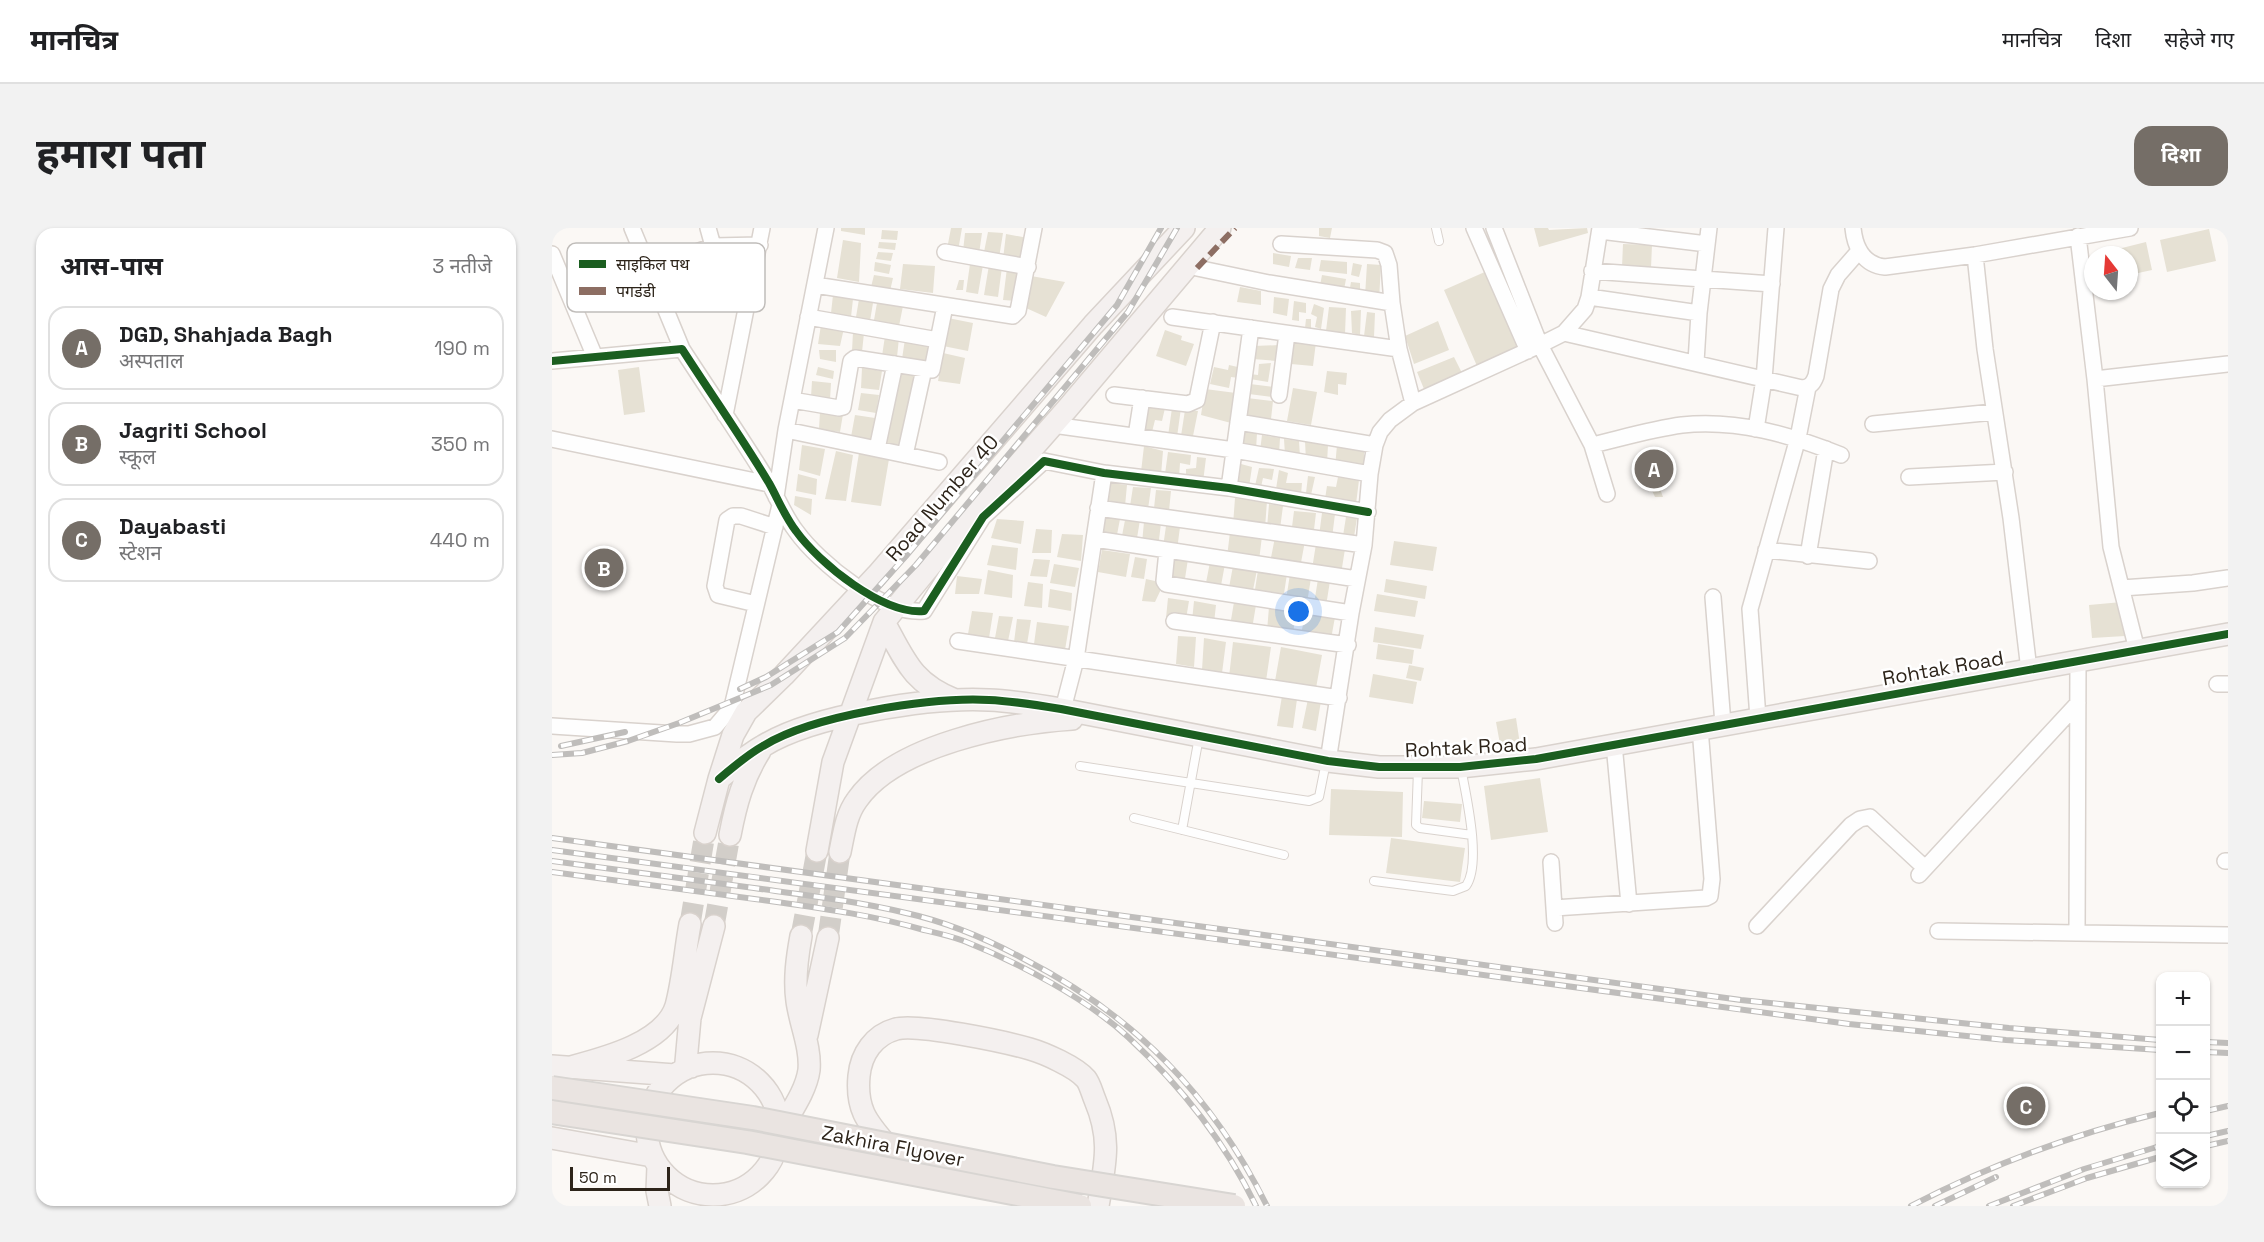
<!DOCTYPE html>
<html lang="hi">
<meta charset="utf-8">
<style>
body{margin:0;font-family:"Space Grotesk","Noto Sans Devanagari",sans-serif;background:#f2f2f2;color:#202124}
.controls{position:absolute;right:18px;bottom:18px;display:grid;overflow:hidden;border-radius:12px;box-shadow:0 2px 4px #0004}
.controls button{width:54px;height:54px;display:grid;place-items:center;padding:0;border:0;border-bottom:2px solid #e0e0e0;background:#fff;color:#202124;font:30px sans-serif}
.compass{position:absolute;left:1532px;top:18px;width:54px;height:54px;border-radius:50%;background:#fff;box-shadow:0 2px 4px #0004;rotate:343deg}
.scale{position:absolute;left:18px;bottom:15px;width:100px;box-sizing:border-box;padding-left:6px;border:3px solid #2d241a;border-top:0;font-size:16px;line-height:21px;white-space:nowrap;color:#2d241a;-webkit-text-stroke:4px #fff;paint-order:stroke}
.you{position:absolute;left:747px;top:384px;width:21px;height:21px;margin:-15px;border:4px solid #fff;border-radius:50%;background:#1a73e8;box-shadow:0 0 0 9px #1a73e833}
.badge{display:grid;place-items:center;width:39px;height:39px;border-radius:50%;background:#756e67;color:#fff;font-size:20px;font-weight:700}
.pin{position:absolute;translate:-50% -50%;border:3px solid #fff;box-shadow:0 2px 6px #0006}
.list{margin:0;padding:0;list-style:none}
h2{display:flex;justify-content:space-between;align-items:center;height:78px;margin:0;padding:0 24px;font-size:26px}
h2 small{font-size:20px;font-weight:400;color:#757577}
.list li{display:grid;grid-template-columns:39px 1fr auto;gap:18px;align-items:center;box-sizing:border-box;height:84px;margin:0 12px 12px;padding:0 12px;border:2px solid #e0e0e0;border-radius:18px}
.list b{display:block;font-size:22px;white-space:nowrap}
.list p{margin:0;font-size:20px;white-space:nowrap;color:#757577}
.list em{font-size:20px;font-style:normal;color:#757577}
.icon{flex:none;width:33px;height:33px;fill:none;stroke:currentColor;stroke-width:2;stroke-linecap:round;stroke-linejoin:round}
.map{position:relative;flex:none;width:1676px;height:978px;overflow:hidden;border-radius:18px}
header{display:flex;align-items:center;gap:36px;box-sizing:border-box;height:84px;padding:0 30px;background:#fff;border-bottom:2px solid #e0e0e0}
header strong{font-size:28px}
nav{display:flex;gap:33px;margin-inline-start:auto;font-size:21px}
.intro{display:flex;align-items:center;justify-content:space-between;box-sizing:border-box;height:144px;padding:0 36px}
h1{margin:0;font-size:42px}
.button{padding:15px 27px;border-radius:18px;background:#756e67;color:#fff;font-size:21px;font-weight:700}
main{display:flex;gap:36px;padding:0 36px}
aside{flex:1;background:#fff;border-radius:18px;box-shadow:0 2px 4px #0004}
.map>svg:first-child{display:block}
</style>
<header>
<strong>मानचित्र</strong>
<nav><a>मानचित्र</a><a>दिशा</a><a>सहेजे गए</a></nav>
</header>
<div class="intro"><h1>हमारा पता</h1><a class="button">दिशा</a></div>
<main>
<aside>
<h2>आस-पास<small>3 नतीजे</small></h2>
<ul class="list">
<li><span class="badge">A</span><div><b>DGD, Shahjada Bagh</b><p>अस्पताल</p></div><em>190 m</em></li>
<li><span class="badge">B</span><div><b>Jagriti School</b><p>स्कूल</p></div><em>350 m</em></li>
<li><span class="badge">C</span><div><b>Dayabasti</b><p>स्टेशन</p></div><em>440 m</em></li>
</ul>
</aside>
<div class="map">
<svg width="1676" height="978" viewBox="0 0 1676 978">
<rect width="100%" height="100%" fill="#fbf8f5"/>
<path fill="#e6e1d4" d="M 289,0 L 313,0 L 313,7 L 289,3 Z
M 399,0 L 410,0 L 406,23 L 395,21 Z
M 767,0 L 780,0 L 778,10 L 767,8 Z
M 982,0 L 996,0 L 997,2 L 1035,0 L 1036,5 L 987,19 Z
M 1657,1 L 1664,33 L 1615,44 L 1608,12 Z
M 330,2 L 346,3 L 345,12 L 329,11 Z
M 436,4 L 451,5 L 447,30 L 431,29 Z
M 413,5 L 430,5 L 427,26 L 411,23 Z
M 454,6 L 476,10 L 472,34 L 451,31 Z
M 291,12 L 309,15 L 307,54 L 285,50 Z
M 327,14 L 344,15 L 343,22 L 326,20 Z
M 1594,14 L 1600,42 L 1577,47 L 1577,27 L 1542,27 Z
M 1071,16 L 1100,17 L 1099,40 L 1070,39 Z
M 326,24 L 341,25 L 339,33 L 324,31 Z
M 721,25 L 739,28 L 737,39 L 721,36 Z
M 746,30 L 760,30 L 758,42 L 743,40 Z
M 769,32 L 795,34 L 795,46 L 767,43 Z
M 323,34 L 339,37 L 337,46 L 322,43 Z
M 801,35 L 810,37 L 807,49 L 799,47 Z
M 351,36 L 383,38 L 381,65 L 348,61 Z
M 418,36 L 431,37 L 426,66 L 414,64 Z
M 815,36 L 829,37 L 827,72 L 813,68 Z
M 437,37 L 450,39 L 446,69 L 432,67 Z
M 455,40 L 470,42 L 465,73 L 451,72 Z
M 935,43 L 968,119 L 925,138 L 892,62 Z
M 322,47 L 341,50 L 338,63 L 319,59 Z
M 770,47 L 794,51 L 791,67 L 767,63 Z
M 479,48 L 513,54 L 494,89 L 474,80 Z
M 407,52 L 412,52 L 411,62 L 404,62 Z
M 799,54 L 808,55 L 808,69 L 797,65 Z
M 688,59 L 709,63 L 709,77 L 685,74 Z
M 281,67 L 301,71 L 299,89 L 279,85 Z
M 722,69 L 737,71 L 735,88 L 721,85 Z
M 307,71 L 321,75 L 318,93 L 304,89 Z
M 742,73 L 754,75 L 754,85 L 747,84 L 747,93 L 740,92 Z
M 325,75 L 351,78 L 347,98 L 322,92 Z
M 762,76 L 772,80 L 769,101 L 763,99 L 765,89 L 759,86 Z
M 777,79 L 794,80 L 793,106 L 774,103 Z
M 809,82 L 808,107 L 800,105 L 799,83 Z
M 815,84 L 823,85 L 822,109 L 812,108 Z
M 396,90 L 421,95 L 416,123 L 391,118 Z
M 754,91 L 759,91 L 759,101 L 753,100 Z
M 886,93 L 897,122 L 862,136 L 853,108 Z
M 269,97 L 292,100 L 288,118 L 266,116 Z
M 613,102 L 630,108 L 629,112 L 642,116 L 634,138 L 604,128 Z
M 301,104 L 312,105 L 310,124 L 300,123 Z
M 333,108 L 347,110 L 345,129 L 330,128 Z
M 353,111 L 378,114 L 375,135 L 350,131 Z
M 741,114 L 764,114 L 761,138 L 739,136 Z
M 728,117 L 725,133 L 701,131 L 702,118 Z
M 267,122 L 284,122 L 284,134 L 268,131 Z
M 391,125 L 413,130 L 408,156 L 386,153 Z
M 902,129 L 910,145 L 872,161 L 865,144 Z
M 719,135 L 716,154 L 698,151 L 698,146 L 706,147 L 707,136 Z
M 677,137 L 690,140 L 687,150 L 679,149 L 677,160 L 658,156 L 662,139 L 676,142 Z
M 87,139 L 93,184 L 72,187 L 66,142 Z
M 266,139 L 282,143 L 281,151 L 264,147 Z
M 310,140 L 330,143 L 327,162 L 309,160 Z
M 775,143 L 795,145 L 794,157 L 786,156 L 786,167 L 772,164 Z
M 346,145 L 364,148 L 350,217 L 333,216 Z
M 260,153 L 279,155 L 278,172 L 259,169 Z
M 698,156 L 721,159 L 720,169 L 697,166 Z
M 741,160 L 765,164 L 759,197 L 735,193 Z
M 653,161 L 684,165 L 679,195 L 649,187 Z
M 309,165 L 327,167 L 324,185 L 306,182 Z
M 695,170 L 721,173 L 719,191 L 693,189 Z
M 595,177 L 613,180 L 610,193 L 603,192 L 600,204 L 591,201 Z
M 620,180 L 629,180 L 625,209 L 616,208 Z
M 633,182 L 646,183 L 640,213 L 629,208 Z
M 268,184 L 291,186 L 288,204 L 267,201 Z
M 303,187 L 323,190 L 319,212 L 299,209 Z
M 692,205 L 705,205 L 704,222 L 691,221 Z
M 710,207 L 728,210 L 727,226 L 708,223 Z
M 732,211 L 747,213 L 748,229 L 733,227 Z
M 753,213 L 776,217 L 775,235 L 754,233 Z
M 250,217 L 273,221 L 268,248 L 247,242 Z
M 785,217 L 812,221 L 812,243 L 783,239 Z
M 592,218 L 611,223 L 609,247 L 589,244 Z
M 284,223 L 301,227 L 294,273 L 273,271 Z
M 616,224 L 639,227 L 638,237 L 628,235 L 627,249 L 613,246 Z
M 307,225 L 337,231 L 329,278 L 299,274 Z
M 645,229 L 654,230 L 651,254 L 634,250 L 634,241 L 644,240 Z
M 1104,232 L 1107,242 L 1102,244 L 1111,269 L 1103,269 L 1095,252 L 1098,251 L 1096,248 L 1092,249 L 1088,237 Z
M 689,236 L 700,239 L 697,259 L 686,256 Z
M 707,240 L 722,241 L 720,252 L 711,250 L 709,259 L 703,258 Z
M 727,242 L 736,245 L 734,255 L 750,255 L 749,267 L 724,261 Z
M 246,246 L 265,251 L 264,267 L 244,263 Z
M 756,248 L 763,249 L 759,267 L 754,265 Z
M 786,249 L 807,252 L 804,276 L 773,271 L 775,258 L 784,259 Z
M 559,255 L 575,257 L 573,278 L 556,275 Z
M 581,259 L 599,260 L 596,281 L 578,278 Z
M 604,262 L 619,263 L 617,283 L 602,280 Z
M 243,268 L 260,271 L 259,287 L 242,277 Z
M 683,270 L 715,273 L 713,300 L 681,297 Z
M 717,276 L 731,278 L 728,301 L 715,300 Z
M 742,283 L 764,285 L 761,310 L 739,307 Z
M 770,285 L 783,286 L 780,310 L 767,308 Z
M 553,288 L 568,291 L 564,312 L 550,309 Z
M 794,289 L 805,290 L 801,315 L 790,314 Z
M 445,291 L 472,293 L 469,316 L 439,310 Z
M 573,292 L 588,292 L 584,316 L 569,313 Z
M 592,294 L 609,295 L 606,320 L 590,315 Z
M 614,298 L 628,299 L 625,322 L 611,319 Z
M 484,301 L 500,302 L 499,325 L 480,325 Z
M 678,304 L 710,308 L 707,333 L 675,329 Z
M 510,306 L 531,307 L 529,333 L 505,329 Z
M 723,309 L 753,313 L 748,340 L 718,335 Z
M 842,313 L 885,319 L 881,343 L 838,337 Z
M 764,316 L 793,321 L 789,346 L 760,341 Z
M 440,317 L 466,320 L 464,342 L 435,337 Z
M 550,322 L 578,326 L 574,349 L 546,344 Z
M 617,328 L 636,331 L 632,357 L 613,354 Z
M 583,329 L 595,331 L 592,351 L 579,349 Z
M 482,331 L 498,332 L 495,349 L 478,348 Z
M 658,334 L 673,336 L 668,363 L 653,360 Z
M 502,336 L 527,340 L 523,359 L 498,355 Z
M 681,338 L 705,342 L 700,367 L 676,365 Z
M 436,342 L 461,347 L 460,370 L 432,366 Z
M 706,342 L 735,346 L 731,372 L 702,368 Z
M 738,346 L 759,350 L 755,375 L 734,372 Z
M 405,348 L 430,351 L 427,366 L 403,366 Z
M 594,351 L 612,355 L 603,374 L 590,373 Z
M 766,351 L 778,353 L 774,378 L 762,376 Z
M 834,351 L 875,358 L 873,371 L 832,364 Z
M 476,354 L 491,356 L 490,380 L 472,378 Z
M 498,361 L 520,365 L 519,383 L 496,379 Z
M 825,366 L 866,373 L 863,389 L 822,383 Z
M 616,370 L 637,373 L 634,391 L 614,390 Z
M 642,373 L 664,377 L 662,395 L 640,393 Z
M 682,374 L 704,377 L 700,401 L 678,398 Z
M 1570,374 L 1573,408 L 1540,410 L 1537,377 Z
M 717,379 L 744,382 L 741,406 L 715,403 Z
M 420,383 L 441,385 L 437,410 L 416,406 Z
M 754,383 L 783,389 L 779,411 L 749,406 Z
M 447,388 L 461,389 L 456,413 L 443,410 Z
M 465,391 L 479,392 L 475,416 L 462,414 Z
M 485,394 L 517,398 L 513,422 L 482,416 Z
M 823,399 L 872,407 L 869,421 L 821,414 Z
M 626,408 L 644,409 L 642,439 L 624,436 Z
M 652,410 L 674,414 L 670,445 L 650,442 Z
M 681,414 L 719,419 L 714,453 L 677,449 Z
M 826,416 L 862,422 L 860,436 L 824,431 Z
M 729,419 L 770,427 L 764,460 L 723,453 Z
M 857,437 L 872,440 L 869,453 L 854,450 Z
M 821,446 L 865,454 L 861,476 L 817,469 Z
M 731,462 L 746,464 L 741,500 L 725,498 Z
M 756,471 L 769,473 L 764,503 L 750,500 Z
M 964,490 L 969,523 L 950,527 L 944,494 Z
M 988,550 L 996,604 L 939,612 L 932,558 Z
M 779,561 L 851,564 L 850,609 L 777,607 Z
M 872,573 L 910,576 L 908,594 L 870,590 Z
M 839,610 L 913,620 L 908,654 L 834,645 Z"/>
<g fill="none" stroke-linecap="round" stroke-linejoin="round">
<path stroke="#d2cec9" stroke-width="21" stroke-dasharray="21 10" stroke-linecap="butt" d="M 138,696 L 153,605
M 162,698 L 178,607
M 249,708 L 265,623
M 276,710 L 288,624"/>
<g stroke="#d9d2cd" stroke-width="10">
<path id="lane" d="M 884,0 L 887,13
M 528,538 L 757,573 L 767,569 L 774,534
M 866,542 L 864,597 L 868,600 L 920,607
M 582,590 L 732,627
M 630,602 L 647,509
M 822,653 L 901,663 L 914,658 C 930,635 914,567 909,540"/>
</g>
<g stroke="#d9d2cd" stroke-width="18">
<path id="street" d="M 80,0 L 130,121
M 922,0 L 976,123
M 942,0 L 988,117 L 1040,217 L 1055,266
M 1301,0 C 1303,20 1312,37 1333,39 L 1423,27 L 1578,0
M 1048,3 L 1155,16
M 1526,8 L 1543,151 L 1559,319 L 1585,422
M 729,16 L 825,22 L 833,25 L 837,37 L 840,75
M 161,18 L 208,17
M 393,24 L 476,39
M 0,26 L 43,129
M 1423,27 L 1433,121 L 1459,290 L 1477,442
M 645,40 L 717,55 L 840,75 L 847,121 L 861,175
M 97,41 L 161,18 L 156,0
M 1040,43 L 1220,56
M 263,57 L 461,88 L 466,83 L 482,0
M 1037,69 L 1147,85
M 256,89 L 386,112
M 620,89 L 847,121
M 1012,105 L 1250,160 C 1258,159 1261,156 1264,148 L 1279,61 L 1286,47 L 1307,23
M 0,133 L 130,121 C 159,166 190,210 217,255 C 226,271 233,289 244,303 C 267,335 331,387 372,383 L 431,289 L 492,233 L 552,245 L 677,260 L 816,284
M 1144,134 L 1147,85 L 1157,0
M 1543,151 L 1676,136
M 562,167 L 636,176 L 645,172 L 646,167 L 661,94
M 727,167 L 735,106
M 240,172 L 287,180 L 291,179 L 299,133 L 303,130 L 380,142 L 393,78
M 173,187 L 210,0
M 686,194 L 823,217
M 1321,196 L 1442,184
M 501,197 L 682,222 L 818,246
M 1204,201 L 1212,151 L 1224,0
M 234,202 L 387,234
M 584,208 L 590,170
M 0,211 L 217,256
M 1040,217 C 1070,210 1100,201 1130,197 C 1185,191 1239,207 1289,227
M 325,221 L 343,136
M 353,227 L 372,141
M 1357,249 L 1453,244
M 677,260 L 699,100
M 224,269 L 234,202 L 274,0
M 546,280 L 812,317
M 543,311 L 805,351
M 1214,322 L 1317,333
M 615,323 L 612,353 L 614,356 L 799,385
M 1256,328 L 1274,221
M 1570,360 L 1641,355 L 1676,350
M 1161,369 L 1171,496
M 204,376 L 166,367 L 163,358 L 175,292 L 181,288 L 189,288 L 223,299
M 622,393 L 796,417
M 406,413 L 787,470
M 1665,456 L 1676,456
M 511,481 L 524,431 L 552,245
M 1206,490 L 1198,381 L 1246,210 L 1256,159
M 0,498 L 125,506 L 137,506 L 163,499 L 180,479 L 228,277
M 1062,516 L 1077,676
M 776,533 L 799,385 L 812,317 L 818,246 L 823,217 L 828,204 L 838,192 L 861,175 L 988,117 L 1012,105 L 1033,81 L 1037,69 L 1048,0
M 1673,633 L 1676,633
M 999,634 L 1002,680
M 1367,647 L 1526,475
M 1003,695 L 1002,680 L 1154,670 L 1158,668 L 1160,651 L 1148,500
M 1205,698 L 1299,597 L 1308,591 L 1318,589 L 1373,640
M 1386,703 L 1525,705 L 1526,433
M 1525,705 L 1676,707"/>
</g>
<g stroke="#d9d2cd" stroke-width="24">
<path id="secondary" d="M 332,394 C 353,432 360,455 403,472
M 167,551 C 181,539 195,527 211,518 C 261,487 379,469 437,472 C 461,473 485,477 509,481 L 776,533 L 827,539 L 908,539 L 984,531 L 1676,406
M 153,605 L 167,551 L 181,507 L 194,484 L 232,447 L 325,347 L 541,97 L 632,0
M 178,607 C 184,576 191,550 208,523
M 265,623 L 281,534 L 332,394 L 391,322 L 515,181 L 668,0
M 288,624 C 292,605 294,587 305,572 C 343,517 457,495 520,491
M 255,807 L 276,710
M95 901a66 66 0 1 1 132 0a66 66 0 1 1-132 0Z
M 0,838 L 123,847
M 139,839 L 134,834 L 138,790 L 162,698
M 15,840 C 49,831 112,816 124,778 C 131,752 133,723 138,696
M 227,905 C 237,886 254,864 257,842 C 259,819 248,796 245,773 C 242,751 245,730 249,708
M 0,910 L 100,928
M 334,916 C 314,893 304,880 307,848 C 309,826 322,807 344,801 C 364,795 454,814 478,821 C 492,825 524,839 534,851 C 538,856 540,865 543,872 C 560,912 553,936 546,978
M 106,938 L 105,963 L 108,978"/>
</g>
<use href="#lane" stroke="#fefefe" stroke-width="8"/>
<use href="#street" stroke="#fefefe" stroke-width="15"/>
<use href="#secondary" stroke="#f4f0ef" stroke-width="21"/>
<g stroke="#bfbdbb" stroke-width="6">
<path id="rail" d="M 188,461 L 214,449 L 286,404 L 354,328 L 565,77 L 609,0
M 9,518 L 73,504
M 0,527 L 30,525 L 76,513 L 127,495 L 219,457 L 293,410 L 364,337 L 576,84 L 625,0
M 0,610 L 1189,772 L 1457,800 L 1608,812
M 0,622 L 1297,796 L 1454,812 L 1608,822
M 0,633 C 67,642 135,651 202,660 C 253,667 304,673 354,685 C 395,694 435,711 472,731 C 583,788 660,867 715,978
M 0,644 C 75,654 150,664 225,674 C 275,681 324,688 372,702 C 385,705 399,708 412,713 C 465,734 534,770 576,809 C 628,857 673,914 704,978
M 1654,814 L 1676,815
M 1654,824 L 1676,825
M 1654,883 L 1676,878
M 1654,908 L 1676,903
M 1654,918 L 1676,913
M 1359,978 C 1438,937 1522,906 1608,885
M 1383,978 L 1444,949
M 1437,978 L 1532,941 L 1608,918
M 1461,978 L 1535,950 L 1608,929"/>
</g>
<use href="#rail" stroke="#fff" stroke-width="4" stroke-dasharray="11" stroke-linecap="butt"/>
<g stroke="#d8d5d2" stroke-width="26" stroke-linecap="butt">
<path id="primary-bridge" d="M 0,860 L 201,890 L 501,949 L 682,978
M 0,884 L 195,914 L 528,978"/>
</g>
<use href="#primary-bridge" stroke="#eae4e1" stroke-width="22"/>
<path stroke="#8d6e63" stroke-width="6" stroke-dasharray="12 6" stroke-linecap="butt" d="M 645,40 L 683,0"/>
<g stroke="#fff" stroke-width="11">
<path id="cycleway" d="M 0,133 L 130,121 C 159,166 190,210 217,255 C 226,271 233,289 244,303 C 267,335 331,387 372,383 L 431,289 L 492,233 L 552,245 L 677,260 L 816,284
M 167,551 C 181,539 195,527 211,518 C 261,487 379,469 437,472 C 461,473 485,477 509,481 L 776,533 L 827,539 L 908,539 L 984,531 L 1676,406"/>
</g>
<use href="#cycleway" stroke="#1b5e20" stroke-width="8"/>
</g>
<g text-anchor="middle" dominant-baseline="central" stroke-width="5" stroke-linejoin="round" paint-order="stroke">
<g font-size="20" fill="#2d241a" stroke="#fff">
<text transform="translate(390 270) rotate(-49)">Road Number 40</text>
<text transform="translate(1391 440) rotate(-10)">Rohtak Road</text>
<text transform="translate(914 519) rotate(-3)">Rohtak Road</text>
<text transform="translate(341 918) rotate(11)">Zakhira Flyover</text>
</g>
</g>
<rect x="15" y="15" width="198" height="69" rx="9" fill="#fff" stroke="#c0bdba" stroke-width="1.5"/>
<rect x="27" y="32" width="27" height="8" fill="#1b5e20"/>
<rect x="27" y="59" width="27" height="8" fill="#8d6e63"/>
<g font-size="16" fill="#2d241a">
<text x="64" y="42">साइकिल पथ</text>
<text x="64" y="69">पगडंडी</text>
</g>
</svg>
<div class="controls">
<button>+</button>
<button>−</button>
<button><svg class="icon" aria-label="locate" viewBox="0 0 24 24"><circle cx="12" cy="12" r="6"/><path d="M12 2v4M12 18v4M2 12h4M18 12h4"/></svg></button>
<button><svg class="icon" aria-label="layers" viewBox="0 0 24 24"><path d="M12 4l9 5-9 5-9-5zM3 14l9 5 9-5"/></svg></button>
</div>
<svg class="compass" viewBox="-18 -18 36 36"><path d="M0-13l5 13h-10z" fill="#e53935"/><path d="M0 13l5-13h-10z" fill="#757577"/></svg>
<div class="scale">50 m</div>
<div class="you"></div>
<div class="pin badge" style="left:1102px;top:241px">A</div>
<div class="pin badge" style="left:52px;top:340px">B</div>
<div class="pin badge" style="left:1474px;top:878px">C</div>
</div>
</main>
